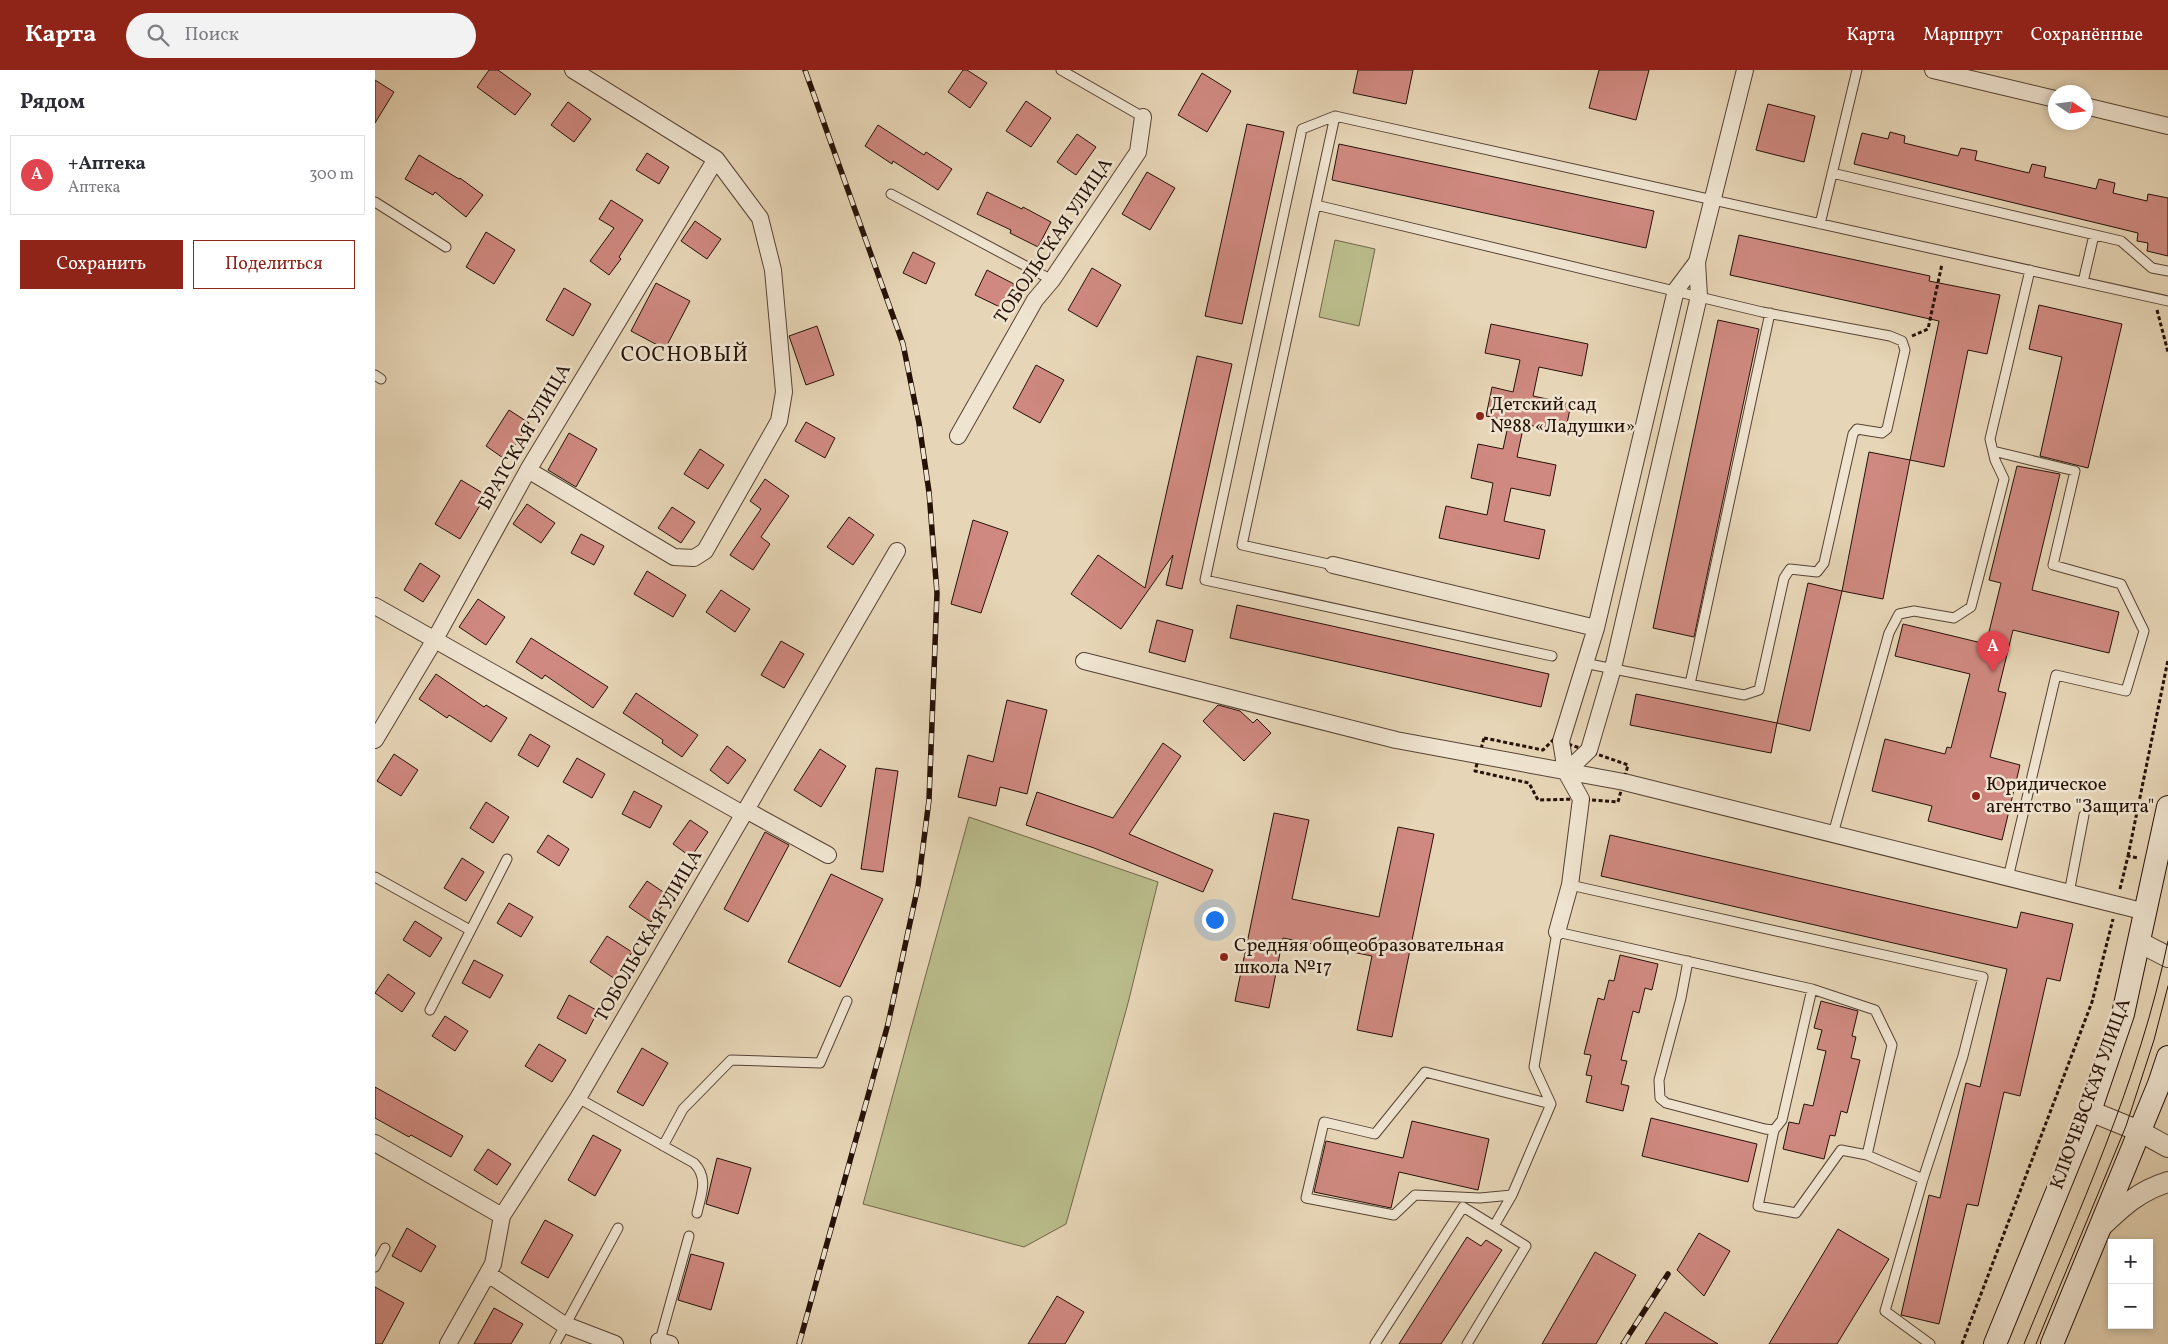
<!DOCTYPE html>
<html lang="ru">
<meta charset="utf-8">
<style>
body{margin:0;font-family:Vollkorn,serif;background:#f2f2f3;color:#2b2b33}
.controls{position:absolute;right:15px;bottom:15px;display:grid;overflow:hidden;border-radius:0px;box-shadow:0 2px 8px #0003}
.controls button{width:45px;height:45px;display:grid;place-items:center;padding:0;border:0;border-bottom:1px solid #e1e1e2;background:#fff;color:#2b2b33;font:25px sans-serif}
.compass{position:absolute;left:1673px;top:15px;width:45px;height:45px;border-radius:50%;background:#fff;box-shadow:0 2px 8px #0003;rotate:103deg}
.you{position:absolute;left:839px;top:849px;width:18px;height:18px;margin:-12px;border:4px solid #fff;border-radius:50%;background:#1a73e8;box-shadow:0 0 0 8px #1a73e833}
.badge{display:grid;place-items:center;width:32px;height:32px;border-radius:50%;background:#8f2418;color:#fff;font-size:16px;font-weight:700}
.pin{position:absolute;translate:-50% -41px;filter:drop-shadow(0 1px 2px #0008)}
.pin::after{content:'';position:absolute;top:26px;width:18px;height:15px;background:inherit;clip-path:polygon(0 0,100% 0,50% 100%)}
.list{margin:0;padding:0;list-style:none}
h2{display:flex;justify-content:space-between;align-items:center;height:65px;margin:0;padding:0 20px;font-size:21px}
h2 small{font-size:16px;font-weight:400;color:#7c7c81}
.list li{display:grid;grid-template-columns:32px 1fr auto;gap:15px;align-items:center;box-sizing:border-box;height:80px;margin:0 10px 10px;padding:0 10px;border:1px solid #e1e1e2;border-radius:0px}
.list b{display:block;font-size:19px;white-space:nowrap}
.list p{margin:0;font-size:16px;white-space:nowrap;color:#7c7c81}
.list em{font-size:16px;font-style:normal;color:#7c7c81}
.actions{display:flex;gap:10px;padding:15px 20px}
.actions a{flex:1;padding:11px 0;border:1px solid #8f2418;border-radius:0px;text-align:center;font-size:18px;color:#8f2418}
.actions .main{background:#8f2418;color:#fff}
.icon{flex:none;width:28px;height:28px;fill:none;stroke:currentColor;stroke-width:2;stroke-linecap:round;stroke-linejoin:round}
.map{position:relative;flex:none;width:1793px;height:1274px;overflow:hidden}
header{display:flex;align-items:center;gap:30px;box-sizing:border-box;height:70px;padding:0 25px;background:#8f2418;color:#fff}
header strong{font-size:24px}
nav{display:flex;gap:28px;margin-inline-start:auto;font-size:18px}
.search{width:350px;height:45px;background:#f2f2f3;display:flex;align-items:center;gap:12px;box-sizing:border-box;padding:0 18px;border-radius:28px;color:#7c7c81;font-size:19px}
main{display:flex}
aside{flex:1;background:#fff}
.map>svg:first-child{display:block}
</style>
<header>
<strong>Карта</strong>
<div class="search"><svg class="icon" aria-label="search" viewBox="0 0 24 24"><circle cx="10" cy="10" r="6"/><path d="M15 15l6 6"/></svg>Поиск</div>
<nav><a>Карта</a><a>Маршрут</a><a>Сохранённые</a></nav>
</header>
<main>
<aside>
<h2>Рядом<small></small></h2>
<ul class="list">
<li><span class="badge" style="background:#e0444e">A</span><div><b>+Аптека</b><p>Аптека</p></div><em>300 m</em></li>
</ul>
<div class="actions"><a class="main">Сохранить</a><a>Поделиться</a></div>
</aside>
<div class="map">
<svg width="1793" height="1274" viewBox="0 0 1793 1274">
<rect width="100%" height="100%" fill="#e6d5b6"/>
<filter id="stains"><feTurbulence type="fractalNoise" baseFrequency=".004" numOctaves="4"/><feColorMatrix values="0 0 0 0 .2 0 0 0 0 .09 0 0 0 0 .02 0 0 0 .5 -.17"/></filter>
<radialGradient id="worn" r=".72"><stop offset=".6" stop-color="#630" stop-opacity="0"/><stop offset="1" stop-color="#630" stop-opacity=".3"/></radialGradient>
<path fill="#babc8b" stroke="#706649" d="M 960,170 L 1000,179 L 984,256 L 944,247 Z
M 594,747 L 783,812 L 752,937 L 691,1154 L 649,1177 L 488,1134 Z"/>
<path fill="#cf8980" stroke="#261107" d="M 114,0 L 123,0 L 156,24 L 140,45 L 102,17 Z
M 588,0 L 592,0 L 612,13 L 595,38 L 573,22 Z
M 983,0 L 1038,0 L 1031,34 L 978,23 Z
M 1224,0 L 1274,0 L 1261,50 L 1214,38 Z
M 827,3 L 856,21 L 832,62 L 803,45 Z
M 0,10 L 19,22 L 0,53 Z
M 651,31 L 676,48 L 656,77 L 631,61 Z
M 193,32 L 216,49 L 199,72 L 176,55 Z
M 1393,34 L 1440,46 L 1429,92 L 1381,80 Z
M 872,54 L 909,62 L 867,254 L 830,246 Z
M 503,55 L 549,85 L 551,82 L 577,99 L 563,120 L 518,91 L 517,94 L 490,76 Z
M 1515,62 L 1530,66 L 1529,73 L 1583,86 L 1586,78 L 1602,81 L 1600,90 L 1654,103 L 1657,94 L 1671,97 L 1669,107 L 1721,119 L 1724,109 L 1740,113 L 1738,123 L 1772,131 L 1773,124 L 1793,128 L 1793,186 L 1772,181 L 1773,173 L 1762,171 L 1763,163 L 1479,94 L 1487,63 L 1513,69 Z
M 702,64 L 721,77 L 701,105 L 682,92 Z
M 964,74 L 1279,141 L 1271,178 L 957,110 Z
M 272,83 L 294,97 L 284,114 L 261,100 Z
M 44,85 L 84,109 L 85,108 L 108,125 L 91,147 L 60,122 L 58,125 L 30,109 Z
M 772,102 L 800,118 L 775,160 L 747,144 Z
M 612,122 L 647,139 L 648,137 L 676,152 L 663,177 L 635,163 L 636,160 L 602,144 Z
M 236,130 L 268,150 L 244,187 L 246,189 L 234,205 L 215,191 L 239,158 L 224,149 Z
M 320,151 L 346,169 L 332,189 L 306,171 Z
M 111,162 L 140,180 L 119,214 L 91,197 Z
M 1364,165 L 1555,206 L 1554,211 L 1625,225 L 1612,284 L 1593,280 L 1569,397 L 1535,390 L 1564,251 L 1355,205 Z
M 538,182 L 560,193 L 551,214 L 528,203 Z
M 717,198 L 746,215 L 722,257 L 693,240 Z
M 612,200 L 639,214 L 627,238 L 600,225 Z
M 281,213 L 315,231 L 290,279 L 256,261 Z
M 189,218 L 216,234 L 198,266 L 171,250 Z
M 1664,235 L 1747,254 L 1713,398 L 1665,386 L 1687,287 L 1654,279 Z
M 1343,250 L 1384,259 L 1319,567 L 1278,558 Z
M 1116,254 L 1213,274 L 1207,306 L 1164,297 L 1158,326 L 1196,334 L 1190,363 L 1149,354 L 1142,387 L 1181,395 L 1175,426 L 1136,418 L 1129,451 L 1170,460 L 1164,489 L 1064,468 L 1071,436 L 1112,445 L 1118,413 L 1096,408 L 1103,374 L 1128,379 L 1134,351 L 1111,346 L 1117,317 L 1138,322 L 1145,290 L 1110,283 Z
M 442,256 L 459,305 L 431,315 L 414,266 Z
M 822,286 L 857,294 L 807,519 L 791,515 L 798,485 L 746,559 L 696,524 L 723,485 L 770,518 Z
M 661,295 L 689,310 L 665,353 L 638,338 Z
M 134,340 L 154,353 L 131,390 L 111,376 Z
M 431,352 L 460,368 L 450,388 L 420,371 Z
M 194,363 L 222,379 L 201,417 L 173,400 Z
M 325,379 L 349,395 L 333,419 L 309,404 Z
M 1494,382 L 1535,390 L 1508,529 L 1467,521 Z
M 1642,396 L 1685,404 L 1657,520 L 1744,542 L 1734,583 L 1638,560 L 1623,621 L 1631,623 L 1615,687 L 1645,695 L 1627,770 L 1553,751 L 1557,736 L 1497,721 L 1510,669 L 1570,684 L 1572,677 L 1576,678 L 1595,604 L 1520,586 L 1528,554 L 1611,574 L 1626,513 L 1614,510 Z
M 390,409 L 414,426 L 386,467 L 395,474 L 378,500 L 355,485 L 386,439 L 375,431 Z
M 86,410 L 111,425 L 85,469 L 60,454 Z
M 152,434 L 180,453 L 166,473 L 138,454 Z
M 297,437 L 320,452 L 306,473 L 283,458 Z
M 474,447 L 499,465 L 478,495 L 452,477 Z
M 598,450 L 633,462 L 606,543 L 576,534 Z
M 206,464 L 229,476 L 219,495 L 196,483 Z
M 45,493 L 65,506 L 48,532 L 29,520 Z
M 272,501 L 311,525 L 298,547 L 259,524 Z
M 1433,513 L 1467,521 L 1435,661 L 1402,653 Z
M 346,520 L 375,539 L 360,562 L 331,542 Z
M 103,529 L 130,547 L 111,575 L 84,557 Z
M 862,535 L 1174,604 L 1166,637 L 855,568 Z
M 782,550 L 818,560 L 810,592 L 774,582 Z
M 156,568 L 233,617 L 218,638 L 170,605 L 167,609 L 141,592 Z
M 406,571 L 429,584 L 409,618 L 386,605 Z
M 61,604 L 109,637 L 111,635 L 132,648 L 116,672 L 74,645 L 72,648 L 44,629 Z
M 261,623 L 323,665 L 307,687 L 287,673 L 288,670 L 248,643 Z
M 1261,624 L 1402,653 L 1396,683 L 1255,655 Z
M 632,630 L 672,640 L 652,724 L 625,717 L 621,736 L 583,727 L 593,685 L 618,692 Z
M 843,635 L 865,641 L 878,653 L 882,649 L 896,663 L 869,691 L 828,651 Z
M 155,664 L 175,676 L 163,697 L 143,685 Z
M 788,673 L 806,686 L 754,764 L 838,800 L 828,822 L 719,778 L 651,755 L 662,722 L 738,748 Z
M 352,676 L 371,690 L 353,714 L 335,700 Z
M 445,679 L 471,696 L 446,737 L 419,720 Z
M 19,684 L 43,700 L 26,726 L 2,711 Z
M 202,688 L 230,704 L 217,728 L 188,712 Z
M 501,698 L 523,701 L 508,802 L 486,799 Z
M 259,721 L 287,736 L 275,758 L 247,744 Z
M 111,732 L 134,747 L 118,773 L 95,758 Z
M 899,743 L 934,750 L 917,829 L 1004,847 L 1023,757 L 1059,764 L 1017,967 L 982,960 L 997,886 L 908,868 L 894,938 L 860,931 Z
M 315,750 L 333,762 L 316,787 L 298,774 Z
M 390,762 L 414,775 L 373,852 L 349,839 Z
M 173,765 L 194,779 L 184,796 L 162,782 Z
M 1235,765 L 1642,858 L 1646,842 L 1698,854 L 1685,911 L 1672,908 L 1645,1026 L 1629,1022 L 1603,1136 L 1592,1134 L 1564,1254 L 1526,1245 L 1554,1125 L 1565,1128 L 1591,1013 L 1605,1017 L 1632,899 L 1226,806 Z
M 87,788 L 109,802 L 91,831 L 69,818 Z
M 456,804 L 508,829 L 465,917 L 413,892 Z
M 272,811 L 294,826 L 276,852 L 254,837 Z
M 134,833 L 158,847 L 146,867 L 122,853 Z
M 40,851 L 67,868 L 55,887 L 28,870 Z
M 232,866 L 257,882 L 240,909 L 215,892 Z
M 1245,885 L 1283,894 L 1277,920 L 1270,918 L 1264,943 L 1258,941 L 1246,990 L 1252,991 L 1246,1014 L 1254,1016 L 1248,1041 L 1211,1032 L 1217,1006 L 1211,1005 L 1216,985 L 1209,984 L 1223,928 L 1229,930 L 1234,910 L 1239,911 Z
M 99,890 L 128,905 L 115,928 L 87,913 Z
M 13,904 L 40,923 L 27,942 L 0,923 Z
M 194,925 L 223,941 L 211,964 L 182,948 Z
M 1446,931 L 1483,941 L 1477,966 L 1481,967 L 1476,988 L 1485,990 L 1472,1043 L 1466,1041 L 1460,1066 L 1455,1065 L 1449,1089 L 1408,1079 L 1414,1052 L 1424,1054 L 1429,1034 L 1438,1036 L 1451,981 L 1442,979 L 1447,960 L 1439,958 Z
M 70,946 L 93,961 L 80,981 L 57,966 Z
M 164,974 L 191,990 L 177,1012 L 150,996 Z
M 267,978 L 293,993 L 268,1036 L 242,1022 Z
M 0,1017 L 88,1066 L 76,1087 L 36,1065 L 34,1067 L 0,1048 Z
M 1276,1048 L 1382,1074 L 1373,1112 L 1267,1086 Z
M 1037,1051 L 1114,1069 L 1103,1120 L 1024,1102 L 1016,1138 L 939,1122 L 951,1071 L 1028,1088 Z
M 218,1065 L 246,1080 L 220,1126 L 193,1110 Z
M 113,1079 L 136,1094 L 122,1115 L 99,1100 Z
M 342,1088 L 376,1098 L 363,1144 L 331,1134 Z
M 170,1150 L 198,1165 L 173,1208 L 146,1193 Z
M 32,1158 L 61,1176 L 46,1202 L 17,1186 Z
M 1463,1159 L 1514,1189 L 1462,1274 L 1394,1274 Z
M 1324,1163 L 1355,1181 L 1329,1226 L 1302,1200 Z
M 1092,1167 L 1106,1176 L 1111,1170 L 1127,1180 L 1066,1274 L 1024,1274 Z
M 1220,1182 L 1261,1205 L 1221,1274 L 1167,1274 Z
M 316,1184 L 349,1193 L 336,1240 L 303,1230 Z
M 0,1217 L 29,1233 L 7,1274 L 0,1274 Z
M 682,1226 L 709,1242 L 690,1274 L 653,1274 Z
M 119,1238 L 148,1254 L 136,1274 L 99,1274 Z
M 1290,1242 L 1343,1274 L 1270,1274 Z"/>
<g fill="none" stroke-linecap="round" stroke-linejoin="round">
<g stroke="#564233" stroke-width="11">
<path id="service" d="M 686,0 L 768,47
M 1457,103 L 1746,171 L 1777,198 L 1793,201
M 516,124 L 677,210
M 0,132 L 71,177
M 941,135 L 1387,242 L 1515,266 L 1527,271 L 1530,280 L 1512,359 L 1507,363 L 1482,359 L 1478,364 L 1449,493 L 1442,502 L 1415,499 L 1409,508 L 1384,620 L 1369,625 L 1209,593
M 1445,154 L 1482,0
M 1708,212 L 1719,165
M 0,305 L 6,309
M 1618,381 L 1700,401 L 1678,495 L 1746,514 L 1769,561 L 1751,621 L 1681,605 L 1633,808
M 958,495 L 867,475 L 960,46
M 1177,586 L 830,510 L 927,59 L 960,46 L 1793,231
M 1315,614 L 1395,243
M 1458,764 L 1514,563 L 1524,544 L 1539,541 L 1579,548 L 1596,537 L 1629,409 L 1620,390 L 1615,369 L 1655,200
M 0,807 L 95,860
M 1195,815 L 1608,907 L 1588,986 L 1548,1109 L 1510,1241 L 1555,1274
M 1694,823 L 1709,745
M 1313,891 L 1306,928 L 1284,1010 L 1285,1028 L 1291,1033 L 1390,1059 L 1399,1060 L 1407,1050 L 1437,919
M 55,940 L 132,789
M 203,1028 L 319,1093 C 334,1108 326,1125 322,1143
M 1399,1060 L 1383,1136 L 1421,1143 L 1466,1080 L 1492,1085
M 288,1076 L 308,1039 L 356,990 L 445,993 L 472,931
M 1137,1125 L 1105,1128 L 1040,1125 L 1019,1145 L 931,1128 L 949,1052 L 1000,1064 L 1050,1002 L 1176,1034
M 0,1197 L 10,1178
M 180,1274 L 243,1158
M 284,1274 L 314,1166
M 1000,1274 L 1088,1137 L 1119,1156
M 1092,1274 L 1151,1176 L 1119,1156 L 1137,1125 L 1176,1034 L 1159,997 L 1182,862 L 1437,919 L 1500,940 L 1517,975 L 1492,1085 L 1548,1109"/>
</g>
<g stroke="#564233" stroke-width="18">
<path id="minor" d="M 1558,0 L 1680,29
M 1710,36 L 1793,56
M 583,366 L 660,230 L 677,210 L 763,82 L 768,47
M 153,400 L 299,487 L 319,488 L 330,481 L 404,351 L 409,322 L 398,200 L 385,148 L 341,89 L 198,0
M 958,495 L 1221,558
M 0,536 L 368,744
M 709,591 L 1021,670 L 1249,712 L 1771,842
M 0,670 L 59,571 L 153,400 L 341,89
M 1191,702 L 1214,680 L 1238,598 L 1324,226 L 1322,192 L 1370,0
M 371,740 L 453,785
M 1182,862 L 1195,815 L 1206,729 L 1191,702 L 1186,671 L 1221,558 L 1301,220 L 1322,192
M 0,1073 L 127,1146
M 113,1204 L 188,1254 L 240,1274
M 284,1271 L 295,1274
M 73,1274 L 118,1194 L 127,1146 L 203,1028 L 522,481"/>
</g>
<g stroke="#564233" stroke-width="22">
<path id="tertiary" d="M 1764,872 L 1793,887
M 1715,1041 L 1764,1061 L 1793,1077
M 1726,1157 C 1748,1136 1764,1121 1793,1112"/>
</g>
<g stroke="#261107" stroke-width="24">
<path id="secondary" d="M 1620,1274 L 1715,1041 L 1748,944 L 1793,737
M 1677,1274 L 1784,1014 L 1793,987"/>
</g>
<path stroke="#261107" stroke-width="3" stroke-dasharray="4 2.5" stroke-linecap="butt" d="M 1782,240 L 1793,282
M 1537,266 L 1553,259 L 1567,194
M 1109,668 L 1168,680 L 1179,669 L 1253,695 L 1243,732 L 1206,729 L 1163,730 L 1154,713 L 1100,701 Z
M 1753,786 L 1793,590
M 1745,819 L 1753,786 L 1763,788
M 1587,1274 L 1717,932 L 1738,849"/>
<use href="#service" stroke="#efe4d0" stroke-width="9"/>
<use href="#minor" stroke="#efe4d0" stroke-width="16"/>
<use href="#tertiary" stroke="#efe4d0" stroke-width="20"/>
<use href="#secondary" stroke="#efe4d0" stroke-width="22"/>
<path stroke="#261107" stroke-width="1" d="M 1649,1274 C 1703,1142 1764,1012 1793,871
M 1661,1274 L 1751,1056 L 1779,970 L 1793,916"/>
<g stroke="#261107" stroke-width="5.5">
<path id="rail" d="M 424,1274 L 513,954 L 543,816 L 554,730 L 562,523 L 554,422 L 544,353 L 528,274 L 430,0
M 1248,1274 L 1293,1204"/>
</g>
<use href="#rail" stroke="#efe4d0" stroke-width="4" stroke-dasharray="11" stroke-linecap="butt"/>
</g>
<g fill="#8f2418" stroke="#efe4d0" stroke-width="2">
<circle cx="1105" cy="346" r="5"/>
<circle cx="1601" cy="726" r="5"/>
<circle cx="849" cy="887" r="5"/>
</g>
<g text-anchor="middle" dominant-baseline="central" stroke-width="5" stroke-linejoin="round" paint-order="stroke">
<g font-size="19" fill="#261107" stroke="#efe4d0">
<text transform="translate(679 171) rotate(-56)">ТОБОЛЬСКАЯ УЛИЦА</text>
<text transform="translate(150 367) rotate(-60)">БРАТСКАЯ УЛИЦА</text>
<text transform="translate(274 866) rotate(-60)">ТОБОЛЬСКАЯ УЛИЦА</text>
<text transform="translate(1716 1024) rotate(-70)">КЛЮЧЕВСКАЯ УЛИЦА</text>
</g>
<g font-size="19" fill="#261107" stroke="#efe4d0" text-anchor="start">
<text x="1115" y="335">Детский сад<tspan x="1115" dy="22">№88 «Ладушки»</tspan></text>
<text x="1611" y="715">Юридическое<tspan x="1611" dy="22">агентство "Защита"</tspan></text>
<text x="859" y="876">Средняя общеобразовательная<tspan x="859" dy="22">школа №17</tspan></text>
</g>
<g font-size="21" letter-spacing="1" fill="#261107" stroke="#efe4d0">
<text x="310" y="285">СОСНОВЫЙ</text>
</g>
</g>
<rect width="100%" height="100%" filter="url(#stains)"/>
<rect width="100%" height="100%" fill="url(#worn)"/>
</svg>
<div class="controls">
<button>+</button>
<button>−</button>
</div>
<svg class="compass" viewBox="-18 -18 36 36"><path d="M0-13l5 13h-10z" fill="#e53935"/><path d="M0 13l5-13h-10z" fill="#7c7c81"/></svg>
<div class="you"></div>
<div class="pin badge" style="left:1618px;top:602px;background:#e0444e">A</div>
</div>
</main>
